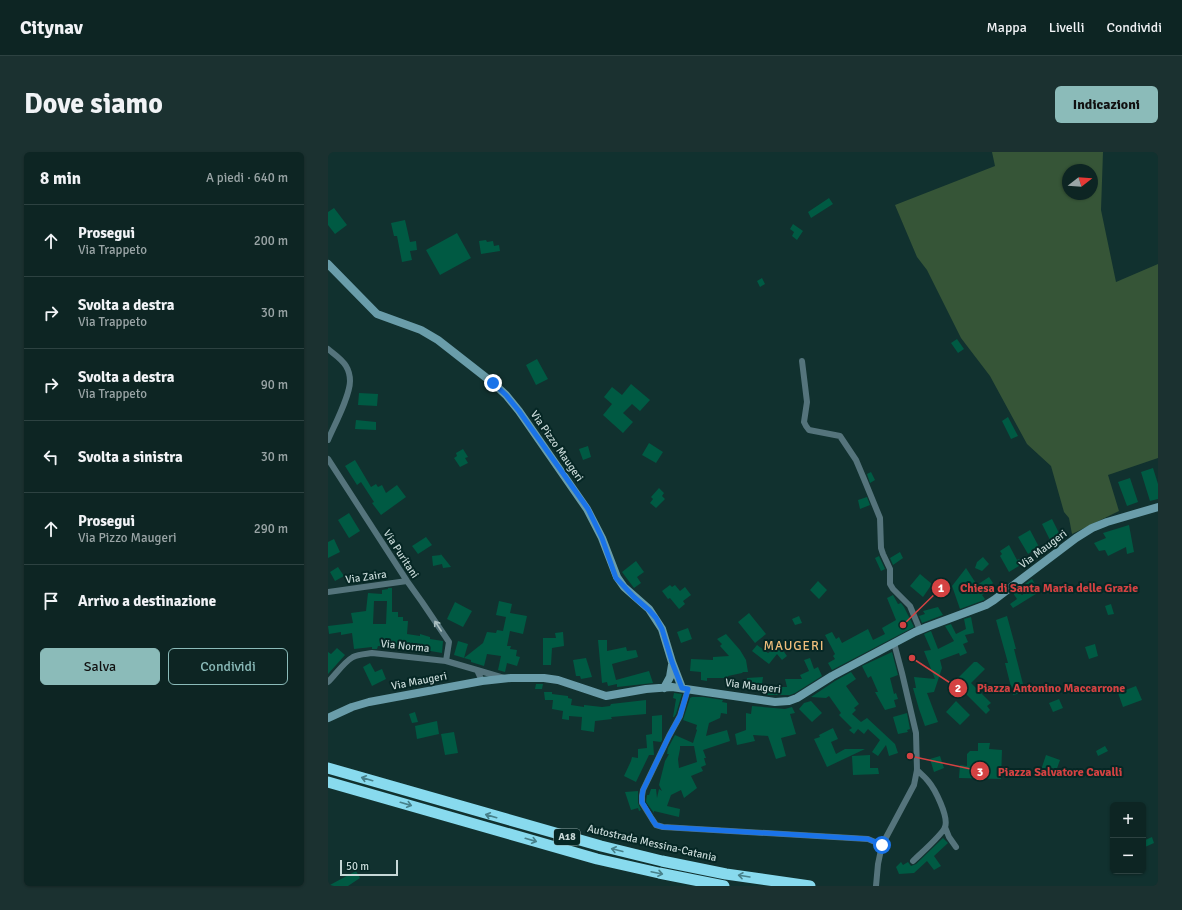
<!DOCTYPE html>
<html lang="it">
<meta charset="utf-8">
<style>
body{margin:0;font-family:Signika,sans-serif;background:#1b3130;color:#f1f3f6}
.controls{position:absolute;right:12px;bottom:12px;display:grid;overflow:hidden;border-radius:6px;box-shadow:0 1px 3px #0004}
.controls button{width:36px;height:36px;display:grid;place-items:center;padding:0;border:0;border-bottom:1px solid #2d4241;background:#0d2523;color:#f1f3f6;font:20px sans-serif}
.compass{position:absolute;left:734px;top:12px;width:36px;height:36px;border-radius:50%;background:#0d2523;box-shadow:0 1px 3px #0004;rotate:73deg}
.scale{position:absolute;left:12px;bottom:10px;width:58px;box-sizing:border-box;padding-left:4px;border:2px solid #c7d8d7;border-top:0;font-size:11px;line-height:14px;white-space:nowrap;color:#c7d8d7;-webkit-text-stroke:3px #062725;paint-order:stroke}
.stop{position:absolute;width:12px;height:12px;margin:-9px;border:3px solid #1a73e8;border-radius:50%;background:#fff}
.stop.end{background:#1a73e8;border-color:#fff;box-shadow:0 1px 4px #0008}
.list{margin:0;padding:0;list-style:none}
h2{display:flex;justify-content:space-between;align-items:center;height:52px;margin:0;padding:0 16px;font-size:17px}
h2 small{font-size:13px;font-weight:400;color:#9aa5a6}
.list li{display:grid;grid-template-columns:26px 1fr auto;gap:12px;align-items:center;box-sizing:border-box;height:72px;padding:0 16px;border-top:1px solid #2d4241}
.list b{display:block;font-size:15px;white-space:nowrap}
.list p{margin:0;font-size:13px;white-space:nowrap;color:#9aa5a6}
.list em{font-size:13px;font-style:normal;color:#9aa5a6}
.actions{display:flex;gap:8px;padding:12px 16px}
.actions a{flex:1;padding:9px 0;border:1px solid #8bbbb9;border-radius:6px;text-align:center;font-size:14px;color:#8bbbb9}
.actions .main{background:#8bbbb9;color:#111}
.icon{flex:none;width:22px;height:22px;fill:none;stroke:currentColor;stroke-width:2;stroke-linecap:round;stroke-linejoin:round}
.map{position:relative;flex:none;width:830px;height:734px;overflow:hidden;border-radius:6px}
header{display:flex;align-items:center;gap:24px;box-sizing:border-box;height:56px;padding:0 20px;background:#0d2523;border-bottom:1px solid #2d4241}
header strong{font-size:19px}
nav{display:flex;gap:22px;margin-inline-start:auto;font-size:14px}
.intro{display:flex;align-items:center;justify-content:space-between;box-sizing:border-box;height:96px;padding:0 24px}
h1{margin:0;font-size:28px}
.button{padding:10px 18px;border-radius:6px;background:#8bbbb9;color:#111;font-size:14px;font-weight:700}
main{display:flex;gap:24px;padding:0 24px}
aside{flex:1;background:#0d2523;border-radius:6px;box-shadow:0 1px 3px #0004}
.map>svg:first-child{display:block}
</style>
<header>
<strong>Citynav</strong>
<nav><a>Mappa</a><a>Livelli</a><a>Condividi</a></nav>
</header>
<div class="intro"><h1>Dove siamo</h1><a class="button">Indicazioni</a></div>
<main>
<aside>
<h2>8 min<small>A piedi · 640 m</small></h2>
<ul class="list">
<li><svg class="icon" aria-label="ahead" viewBox="0 0 24 24"><path d="M12 20V5M6 11l6-6 6 6"/></svg><div><b>Prosegui</b><p>Via Trappeto</p></div><em>200 m</em></li>
<li><svg class="icon" aria-label="right" viewBox="0 0 24 24"><path d="M7 20v-9h11M14 6l5 5-5 5"/></svg><div><b>Svolta a destra</b><p>Via Trappeto</p></div><em>30 m</em></li>
<li><svg class="icon" aria-label="right" viewBox="0 0 24 24"><path d="M7 20v-9h11M14 6l5 5-5 5"/></svg><div><b>Svolta a destra</b><p>Via Trappeto</p></div><em>90 m</em></li>
<li><svg class="icon" aria-label="left" viewBox="0 0 24 24"><path d="M17 20v-9H6M10 6l-5 5 5 5"/></svg><div><b>Svolta a sinistra</b></div><em>30 m</em></li>
<li><svg class="icon" aria-label="ahead" viewBox="0 0 24 24"><path d="M12 20V5M6 11l6-6 6 6"/></svg><div><b>Prosegui</b><p>Via Pizzo Maugeri</p></div><em>290 m</em></li>
<li><svg class="icon" aria-label="arrive" viewBox="0 0 24 24"><path d="M6 21V4h12l-3 4 3 4H6"/></svg><div><b>Arrivo a destinazione</b></div></li>
</ul>
<div class="actions"><a class="main">Salva</a><a>Condividi</a></div>
</aside>
<div class="map">
<svg width="830" height="734" viewBox="0 0 830 734">
<rect width="100%" height="100%" fill="#11312f"/>
<path fill="#365537" fill-rule="evenodd" d="M 664,0 L 775,0 L 773,58 L 788,130 L 830,112 L 830,306 L 780,323 L 791,359 L 744,382 L 741,366 L 736,360 L 723,314 L 699,292 L 662,224 L 633,186 L 599,118 L 589,105 L 567,53 L 667,14 ZM 740,18 L 764,18 L 764,42 L 740,42 Z"/>
<path fill="#005a43" fill-rule="evenodd" d="M 501,46 L 505,52 L 483,66 L 480,60 Z
M 6,56 L 19,73 L 7,82 L 0,73 L 0,60 Z
M 77,68 L 82,90 L 88,89 L 89,98 L 82,99 L 84,108 L 74,110 L 69,84 L 66,84 L 63,71 Z
M 465,72 L 475,79 L 469,88 L 464,84 L 466,80 L 462,77 Z
M 129,81 L 143,106 L 112,123 L 98,98 Z
M 158,88 L 159,90 L 165,89 L 166,94 L 171,93 L 172,99 L 153,102 L 151,89 Z
M 434,126 L 437,132 L 432,135 L 429,129 Z
M 629,187 L 636,197 L 630,201 L 623,191 Z
M 209,207 L 220,227 L 208,233 L 198,213 Z
M 303,232 L 322,248 L 312,259 L 304,252 L 295,261 L 305,270 L 295,281 L 275,263 L 284,252 L 276,245 L 284,235 L 294,243 Z
M 31,241 L 50,242 L 49,254 L 30,253 Z
M 680,265 L 690,284 L 683,287 L 674,269 Z
M 28,268 L 48,270 L 48,278 L 27,277 Z
M 321,291 L 335,300 L 328,311 L 314,303 Z
M 260,294 L 263,305 L 255,308 L 251,297 Z
M 135,297 L 140,305 L 137,306 L 140,311 L 132,315 L 126,306 L 129,304 L 128,301 Z
M 27,308 L 43,335 L 48,332 L 50,335 L 54,333 L 58,341 L 69,333 L 78,345 L 53,363 L 44,351 L 46,350 L 33,330 L 29,333 L 17,314 Z
M 825,316 L 830,332 L 830,347 L 822,349 L 813,320 Z
M 543,320 L 547,328 L 542,331 L 539,322 Z
M 802,326 L 810,350 L 799,354 L 790,330 Z
M 331,336 L 336,341 L 334,344 L 337,347 L 328,356 L 322,351 L 325,347 L 323,345 Z
M 539,345 L 542,353 L 532,357 L 530,348 Z
M 21,361 L 32,379 L 21,386 L 10,368 Z
M 724,367 L 733,385 L 723,390 L 714,372 Z
M 801,373 L 806,400 L 799,402 L 798,395 L 780,404 L 777,398 L 771,399 L 766,391 L 778,386 L 775,381 Z
M 702,378 L 711,395 L 700,402 L 690,385 Z
M 98,385 L 104,393 L 90,402 L 84,394 Z
M 6,387 L 12,400 L 0,406 L 0,390 Z
M 681,393 L 689,408 L 691,407 L 694,412 L 681,420 L 672,404 L 674,402 L 672,399 Z
M 572,400 L 575,406 L 565,413 L 562,406 Z
M 112,401 L 120,411 L 123,415 L 115,416 L 114,412 L 105,414 L 104,404 L 113,403 Z
M 551,404 L 557,417 L 553,419 L 547,406 Z
M 655,405 L 661,412 L 654,419 L 647,416 L 649,410 Z
M 308,409 L 316,420 L 309,425 L 313,431 L 306,436 L 294,420 Z
M 10,415 L 16,424 L 7,429 L 2,420 Z
M 638,416 L 649,433 L 661,425 L 665,431 L 663,433 L 665,436 L 654,443 L 657,447 L 656,448 L 632,457 L 624,434 Z
M 592,422 L 604,432 L 595,445 L 582,434 Z
M 704,427 L 711,440 L 685,456 L 682,452 L 689,447 L 685,441 L 688,438 L 694,443 L 695,443 L 691,436 Z
M 490,429 L 499,438 L 491,447 L 482,438 Z
M 342,433 L 344,435 L 347,433 L 352,439 L 357,435 L 363,443 L 355,449 L 357,452 L 351,457 L 342,446 L 340,447 L 334,439 Z
M 60,436 L 64,436 L 64,460 L 70,460 L 70,465 L 75,465 L 75,469 L 80,469 L 79,482 L 92,484 L 92,482 L 102,485 L 102,487 L 115,489 L 114,501 L 85,496 L 50,494 L 49,497 L 44,497 L 44,495 L 26,497 L 24,481 L 13,483 L 13,480 L 1,482 L 0,474 L 25,471 L 23,461 L 38,459 L 40,441 L 54,442 L 54,438 L 60,437 ZM 46,449 L 59,449 L 58,472 L 45,472 Z
M 565,443 L 570,452 L 573,451 L 576,455 L 586,475 L 504,518 L 500,511 L 507,507 L 505,504 L 507,502 L 497,483 L 504,480 L 508,487 L 511,485 L 514,491 L 540,477 L 545,488 L 557,482 L 554,476 L 568,468 L 559,446 Z
M 171,449 L 184,452 L 182,461 L 199,464 L 195,482 L 182,479 L 179,494 L 183,494 L 182,497 L 189,498 L 188,504 L 192,505 L 189,514 L 179,511 L 177,520 L 170,518 L 173,504 L 159,502 L 156,514 L 143,510 L 143,508 L 136,506 L 155,491 L 159,480 L 168,481 L 169,478 L 175,479 L 178,465 L 168,463 Z
M 127,450 L 144,459 L 135,475 L 119,467 Z
M 783,452 L 786,462 L 780,463 L 777,454 Z
M 610,455 L 615,463 L 594,471 L 591,464 L 597,462 L 595,459 Z
M 421,461 L 438,482 L 427,491 L 410,470 Z
M 471,464 L 474,471 L 467,473 L 464,467 Z
M 679,464 L 688,497 L 686,497 L 697,540 L 685,543 L 677,511 L 680,511 L 668,468 Z
M 643,465 L 646,481 L 637,483 L 640,490 L 635,492 L 639,501 L 632,504 L 631,501 L 612,508 L 614,516 L 606,540 L 599,541 L 610,570 L 597,574 L 591,557 L 585,536 L 588,536 L 586,525 L 607,527 L 596,499 L 603,498 L 596,482 L 603,479 L 610,497 L 626,489 L 617,474 L 623,472 L 628,482 L 638,477 L 636,467 Z
M 360,476 L 364,487 L 353,491 L 349,480 Z
M 235,480 L 236,494 L 224,496 L 223,513 L 215,513 L 215,486 L 228,486 L 227,481 Z
M 398,482 L 412,498 L 418,508 L 420,520 L 415,520 L 414,521 L 400,524 L 400,526 L 379,526 L 379,529 L 373,528 L 373,520 L 362,519 L 363,507 L 385,508 L 385,505 L 401,504 L 392,494 L 394,492 L 389,487 Z
M 270,488 L 279,488 L 279,499 L 298,495 L 299,499 L 308,498 L 310,505 L 284,512 L 288,528 L 321,519 L 325,531 L 289,535 L 289,532 L 280,534 L 279,530 L 274,531 Z
M 130,489 L 140,492 L 136,506 L 126,503 Z
M 458,489 L 459,490 L 454,497 L 459,504 L 454,508 L 449,502 L 441,512 L 424,499 L 429,493 L 440,501 Z
M 767,492 L 770,504 L 761,507 L 757,495 Z
M 9,496 L 17,503 L 0,522 L 0,500 L 3,502 Z
M 564,500 L 570,523 L 562,526 L 566,542 L 568,541 L 570,547 L 566,548 L 568,555 L 557,558 L 547,540 L 550,540 L 543,524 L 540,526 L 534,514 Z
M 258,506 L 264,525 L 253,527 L 252,524 L 248,524 L 245,508 Z
M 482,506 L 486,517 L 490,515 L 494,524 L 467,541 L 462,543 L 437,543 L 436,535 L 459,535 L 457,527 L 474,527 L 472,523 L 481,519 L 476,508 Z
M 646,510 L 649,510 L 657,517 L 643,531 L 663,551 L 659,554 L 662,558 L 658,562 L 626,530 Z
M 42,511 L 47,520 L 54,517 L 58,527 L 44,534 L 35,515 Z
M 523,520 L 528,527 L 518,534 L 531,552 L 526,556 L 528,558 L 524,562 L 533,570 L 539,566 L 567,592 L 570,601 L 561,604 L 558,593 L 550,604 L 544,600 L 552,588 L 540,577 L 536,582 L 530,577 L 526,582 L 521,578 L 524,576 L 511,563 L 513,561 L 501,544 L 498,546 L 483,545 L 507,529 Z
M 435,525 L 434,532 L 419,534 L 419,526 Z
M 208,532 L 215,532 L 214,537 L 207,537 Z
M 808,534 L 814,548 L 795,555 L 790,541 Z
M 216,540 L 224,540 L 224,542 L 240,544 L 240,546 L 244,547 L 243,553 L 256,555 L 256,553 L 274,555 L 282,554 L 283,552 L 318,548 L 318,562 L 283,565 L 284,567 L 267,569 L 266,580 L 253,578 L 254,565 L 241,564 L 241,568 L 234,567 L 235,559 L 224,557 L 225,548 L 217,548 Z
M 346,541 L 354,542 L 348,562 L 346,565 L 345,565 L 348,547 L 345,546 Z
M 364,545 L 375,545 L 395,548 L 394,550 L 399,551 L 399,562 L 393,561 L 392,566 L 381,571 L 378,584 L 399,578 L 402,589 L 375,598 L 378,606 L 376,606 L 378,613 L 373,615 L 375,619 L 363,624 L 369,636 L 356,646 L 353,638 L 343,643 L 339,654 L 352,657 L 351,665 L 326,659 L 326,661 L 318,650 L 319,643 L 321,643 L 323,637 L 328,637 L 329,646 L 331,637 L 334,639 L 331,633 L 337,609 L 341,602 L 339,602 L 340,596 L 347,583 L 365,591 L 369,578 L 368,577 L 369,573 L 355,568 L 362,546 ZM 352,594 L 366,594 L 369,610 L 351,616 L 350,607 L 352,597 Z
M 731,547 L 735,556 L 725,560 L 721,551 Z
M 483,549 L 494,561 L 484,570 L 471,557 L 476,551 Z
M 628,549 L 642,563 L 632,573 L 618,560 Z
M 424,554 L 457,557 L 464,555 L 467,561 L 462,562 L 468,582 L 453,586 L 458,604 L 448,607 L 440,584 L 425,583 L 427,589 L 409,593 L 407,582 L 418,578 L 418,561 L 423,562 Z
M 87,560 L 90,570 L 84,571 L 81,562 Z
M 579,561 L 582,577 L 579,578 L 580,580 L 570,582 L 565,565 Z
M 334,563 L 334,588 L 333,590 L 325,589 L 326,603 L 321,603 L 308,630 L 296,624 L 303,609 L 304,605 L 310,606 L 310,597 L 319,596 L 318,583 L 324,582 L 324,564 Z
M 109,569 L 111,582 L 89,587 L 87,574 Z
M 505,576 L 510,587 L 503,590 L 508,602 L 517,597 L 537,597 L 499,615 L 486,587 L 492,585 L 491,583 Z
M 126,580 L 130,601 L 117,603 L 113,582 Z
M 650,591 L 662,591 L 661,597 L 674,598 L 673,627 L 631,626 L 632,613 L 639,614 L 639,602 L 642,599 L 650,599 Z
M 777,594 L 780,599 L 770,604 L 768,599 Z
M 542,603 L 542,616 L 550,616 L 551,622 L 525,623 L 524,604 Z
M 718,603 L 732,608 L 727,622 L 713,618 Z
M 612,604 L 616,616 L 606,620 L 602,607 Z
M 310,639 L 310,651 L 313,658 L 311,659 L 310,656 L 303,658 L 297,640 Z
M 824,685 L 826,691 L 817,695 L 815,689 Z
M 615,686 L 620,691 L 606,704 L 613,714 L 606,718 L 599,709 L 586,721 L 571,722 L 568,715 L 573,710 L 575,713 L 580,710 L 583,714 L 588,712 Z
M 28,719 L 32,726 L 20,734 L 0,734 Z"/>
<g fill="none" stroke-linecap="round" stroke-linejoin="round">
<path stroke="#55747c" stroke-width="6" d="M 0,197 C 6,202 14,207 18,214 C 21,219 22,224 22,229 C 22,244 6,274 0,288
M 474,209 L 479,250 L 476,270 L 478,274 L 481,278 L 512,284 L 528,308 L 536,327 L 552,366 L 553,396 L 555,402 L 562,417 L 562,432 L 565,437 L 582,454 L 592,478
M 0,307 L 79,429 L 94,450 L 121,490 L 118,509
M 0,440 L 79,429
M 149,518 L 176,526
M 0,530 C 8,522 16,510 25,505 C 31,502 38,502 44,501 L 118,509 L 149,518 L 154,529
M 360,537 L 352,564 L 341,584 L 315,638 L 314,644 L 314,651 L 324,667 L 328,673 L 335,675 L 540,687 L 554,693
M 617,675 L 621,685 L 628,695
M 585,709 C 591,703 615,682 617,675 C 621,665 607,637 600,629 C 597,625 593,622 589,618
M 548,734 L 550,712 L 554,693 L 586,633 L 589,618 L 588,581 L 574,521 L 566,491"/>
<path stroke="#6a9daa" stroke-width="8" d="M 0,112 L 49,162 L 93,178 L 110,188 L 165,231 L 178,243 L 191,259 L 259,357 L 274,386 L 289,425 L 296,435 L 321,457 L 334,477 L 344,510 L 354,536
M 336,536 L 342,525 L 344,513
M 0,566 L 24,555 L 41,550 L 154,529 L 183,526 L 216,526 L 230,528 L 278,544 L 318,537 L 344,535 L 447,550 L 461,549 L 469,546 L 504,524 L 587,480 L 599,475 L 658,453 L 666,448 L 748,386 L 764,376 L 779,370 L 830,355"/>
<path stroke="#88daee" stroke-width="11" d="M 0,616 L 273,694 L 334,709 L 398,722 L 482,734
M 0,630 L 269,707 L 331,721 L 396,734"/>
</g>
<defs><path id="oneway-shaft" d="M-6 0H5M1.5-3L5.5 0L1.5 3" fill="none" stroke-width="1.6" stroke-linecap="round" stroke-linejoin="round"/></defs>
<use stroke="#aabfc0" href="#oneway-shaft" transform="translate(110 474) rotate(-123)"/>
<g stroke="#47808a">
<use href="#oneway-shaft" transform="translate(39 627) rotate(-164)"/>
<use href="#oneway-shaft" transform="translate(78 652) rotate(16)"/>
<use href="#oneway-shaft" transform="translate(163 664) rotate(-164)"/>
<use href="#oneway-shaft" transform="translate(203 688) rotate(16)"/>
<use href="#oneway-shaft" transform="translate(289 698) rotate(-166)"/>
<use href="#oneway-shaft" transform="translate(329 721) rotate(12)"/>
<use href="#oneway-shaft" transform="translate(416 724) rotate(-171)"/>
</g>
<g fill="none" stroke-linecap="round" stroke-linejoin="round">
<path stroke="#1a73e8" stroke-width="5" d="M 165,231 L 178,243 L 191,259 L 260,357 L 274,386 L 288,426 L 306,445 L 321,458 L 328,466 L 334,477 L 344,510 L 354,536 L 360,537 L 352,564 L 341,584 L 315,638 L 314,644 L 314,650 L 324,667 L 328,673 L 335,675 L 540,687 L 554,693"/>
</g>
<g text-anchor="middle" dominant-baseline="central" stroke-width="4" stroke-linejoin="round" paint-order="stroke">
<rect fill="#062725" stroke="#8da3a2" stroke-width="1" x="226" y="677" width="26" height="16" rx="3"/>
<g font-size="10" font-weight="bold" fill="#c7d8d7">
<text x="239" y="685">A18</text>
</g>
<g font-size="11" fill="#c7d8d7" stroke="#062725">
<text transform="translate(229 294) rotate(55)">Via Pizzo Maugeri</text>
<text transform="translate(715 397) rotate(-37)">Via Maugeri</text>
<text transform="translate(73 402) rotate(57)">Via Puritani</text>
<text transform="translate(38 425) rotate(-8)">Via Zaira</text>
<text transform="translate(77 494) rotate(6)">Via Norma</text>
<text transform="translate(91 529) rotate(-11)">Via Maugeri</text>
<text transform="translate(425 534) rotate(7)">Via Maugeri</text>
<text transform="translate(324 691) rotate(13)">Autostrada Messina-Catania</text>
</g>
<g font-size="13" letter-spacing="1" fill="#eebe7c" stroke="#062725">
<text x="466" y="494">MAUGERI</text>
</g>
</g>
<path fill="none" stroke="#d44242" stroke-width="1.5" d="M575 473L613 436M584 506L630 536M582 604L652 619"/>
<g fill="#d44242" stroke="#062725" stroke-width="1.5">
<circle cx="575" cy="473" r="4"/>
<circle cx="584" cy="506" r="4"/>
<circle cx="582" cy="604" r="4"/>
<circle cx="613" cy="436" r="10"/>
<circle cx="630" cy="536" r="10"/>
<circle cx="652" cy="619" r="10"/>
</g>
<g font-size="12" text-anchor="middle" font-weight="bold" fill="#fff">
<text x="613" y="440">1</text>
<text x="630" y="540">2</text>
<text x="652" y="624">3</text>
</g>
<g font-size="12" text-anchor="middle" font-weight="bold" fill="#d44242" stroke="#062725" stroke-width="4" stroke-linejoin="round" paint-order="stroke">
<text x="721" y="440">Chiesa di Santa Maria delle Grazie</text>
<text x="723" y="540">Piazza Antonino Maccarrone</text>
<text x="732" y="624">Piazza Salvatore Cavalli</text>
</g>
</svg>
<div class="controls">
<button>+</button>
<button>−</button>
</div>
<svg class="compass" viewBox="-18 -18 36 36"><path d="M0-13l5 13h-10z" fill="#e53935"/><path d="M0 13l5-13h-10z" fill="#9aa5a6"/></svg>
<div class="scale">50 m</div>
<div class="stop" style="left:554px;top:693px"></div>
<div class="stop end" style="left:165px;top:231px"></div>
</div>
</main>
